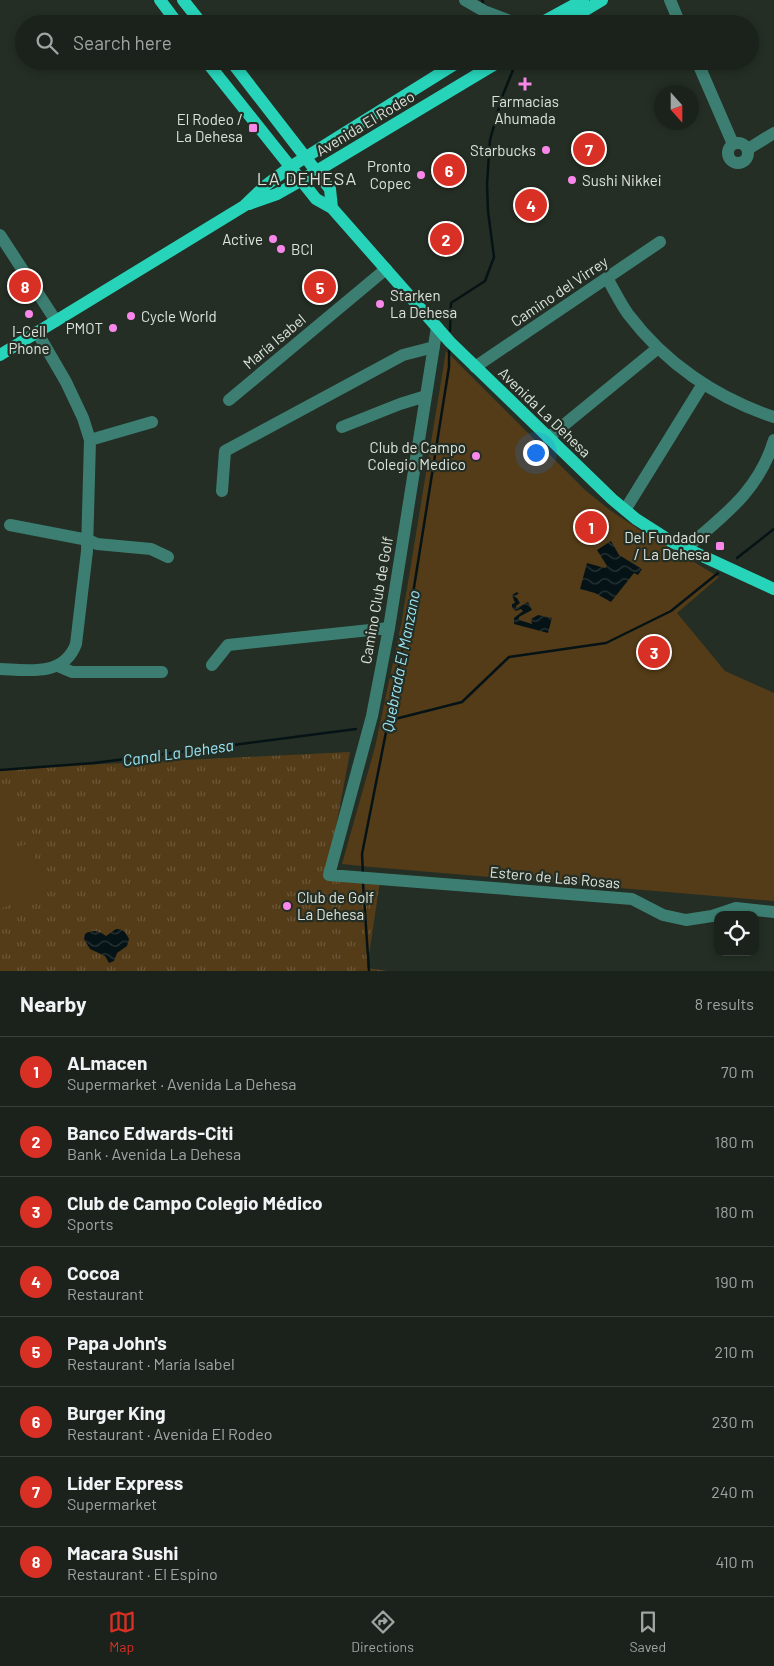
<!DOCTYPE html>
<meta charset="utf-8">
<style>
body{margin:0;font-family:Barlow,sans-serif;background:#282f28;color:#f1f3f6}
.controls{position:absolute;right:15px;bottom:15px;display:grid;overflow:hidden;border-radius:10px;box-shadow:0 2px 8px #0003}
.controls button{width:45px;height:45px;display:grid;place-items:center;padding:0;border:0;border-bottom:1px solid #393f3a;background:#1b221b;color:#f1f3f6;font:25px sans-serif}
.compass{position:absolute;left:654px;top:85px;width:45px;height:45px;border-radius:50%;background:#1b221b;box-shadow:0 2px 8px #0003;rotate:159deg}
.you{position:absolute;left:535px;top:452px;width:18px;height:18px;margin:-12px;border:4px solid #fff;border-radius:50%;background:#1a73e8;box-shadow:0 0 0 8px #1a73e833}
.badge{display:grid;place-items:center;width:32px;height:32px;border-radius:50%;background:#d93025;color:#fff;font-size:16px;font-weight:700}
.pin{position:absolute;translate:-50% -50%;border:2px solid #fff;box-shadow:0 1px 5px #0006}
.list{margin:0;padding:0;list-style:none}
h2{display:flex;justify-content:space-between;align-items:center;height:65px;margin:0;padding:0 20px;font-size:21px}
h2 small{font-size:16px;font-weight:400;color:#a0a4a3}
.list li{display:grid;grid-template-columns:32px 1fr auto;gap:15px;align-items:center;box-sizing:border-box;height:70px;padding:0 20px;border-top:1px solid #393f3a}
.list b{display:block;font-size:19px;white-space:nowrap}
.list p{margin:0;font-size:16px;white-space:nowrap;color:#a0a4a3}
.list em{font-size:16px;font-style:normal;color:#a0a4a3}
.icon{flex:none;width:28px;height:28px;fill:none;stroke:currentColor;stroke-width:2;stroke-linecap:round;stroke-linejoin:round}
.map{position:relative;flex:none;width:774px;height:971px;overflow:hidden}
.search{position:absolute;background:#1b221b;box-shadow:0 2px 8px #0003;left:15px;right:15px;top:15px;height:55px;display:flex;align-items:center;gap:12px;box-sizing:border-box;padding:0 18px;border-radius:28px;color:#a0a4a3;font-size:19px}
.sheet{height:625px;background:#1b221b}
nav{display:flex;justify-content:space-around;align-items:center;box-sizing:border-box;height:70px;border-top:1px solid #393f3a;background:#1b221b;font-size:14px;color:#a0a4a3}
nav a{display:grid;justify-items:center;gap:2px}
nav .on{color:#d93025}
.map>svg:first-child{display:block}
</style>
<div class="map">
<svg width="774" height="971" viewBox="0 0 774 971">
<defs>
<pattern id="grass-tufts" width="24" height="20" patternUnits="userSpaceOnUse" patternTransform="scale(1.25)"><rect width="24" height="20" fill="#543c18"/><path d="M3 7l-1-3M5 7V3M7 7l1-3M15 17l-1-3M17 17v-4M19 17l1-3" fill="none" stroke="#6c5839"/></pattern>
<pattern id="water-waves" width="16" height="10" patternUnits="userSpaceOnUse" patternTransform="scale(1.25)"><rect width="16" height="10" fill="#061316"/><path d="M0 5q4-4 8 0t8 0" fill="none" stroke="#2a3537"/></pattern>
</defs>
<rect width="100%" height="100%" fill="#242e24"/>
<path fill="url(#grass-tufts)" d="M 350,752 L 327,875 L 380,881 L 367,968 L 387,971 L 0,971 L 0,769 Z"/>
<path fill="#543c18" d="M 446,351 L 585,490 L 611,511 L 640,530 L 719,577 L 677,613 L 725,671 L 774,693 L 774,901 L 371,867 L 342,864 L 375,747 L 401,625 Z
M 4,788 L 23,836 L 0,845 L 0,790 Z
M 29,843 L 48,891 L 2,908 L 0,903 L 0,854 Z"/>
<path fill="url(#water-waves)" d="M 611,541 L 619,555 L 642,569 L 638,575 L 634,573 L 611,602 L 595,593 L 580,589 L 587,563 L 605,568 L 607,566 L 597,550 Z
M 517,592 L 519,594 L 516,595 L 515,597 L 517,598 L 520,603 L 516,606 L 516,608 L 528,602 L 532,610 L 519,617 L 519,620 L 532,624 L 531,619 L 538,615 L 552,618 L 548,633 L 514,624 L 514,618 L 523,611 L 521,609 L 516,611 L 512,608 L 512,604 L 515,603 L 512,595 Z
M 116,929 C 124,929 125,932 129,939 L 127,946 L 117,953 L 114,961 L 109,963 L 105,956 L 90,949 L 84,939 L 85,934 C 93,929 98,931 106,936 Z"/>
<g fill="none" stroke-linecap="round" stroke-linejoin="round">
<path stroke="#061316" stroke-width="2.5" d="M 482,0 L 483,2
M 450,331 L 451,303 L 485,281 L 494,257 L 488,211 L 487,184 L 490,140 L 502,97 L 515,65
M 737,558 L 774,529
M 395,719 L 462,702 L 509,657 L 606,643 L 671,611 L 718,573
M 0,770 L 94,763 L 356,729
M 363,875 L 362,854 L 412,600 L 449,367 L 449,351
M 363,883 L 369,971"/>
<path stroke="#3c7f72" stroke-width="12" d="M 465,0 L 484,11 L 518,24
M 670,0 L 680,24
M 697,61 L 733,144
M728 153a10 10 0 1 1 20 0a10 10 0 1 1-20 0Z
M 748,149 L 774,133
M 0,235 L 56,321
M 607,278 C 614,290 620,303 628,314 C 665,363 716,398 774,417
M 437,327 L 389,628 L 372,716 L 329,875 L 632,899 L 663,915 L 686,920 L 712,916 L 736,908 L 774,912
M 475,367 L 660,242
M 229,400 L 386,269
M 342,427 L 400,404 L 426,396
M 548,438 L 658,348
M 90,440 L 152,422
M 222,491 L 225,451 L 403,355 L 434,347
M 625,510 L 703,384
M 10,525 L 88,540 L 97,544 L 151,549 L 168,557
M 685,549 C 723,516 759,491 774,440
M 212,665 L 228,645 L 389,628
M 58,666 L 72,672 L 162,672
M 0,669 C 28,670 64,677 76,644 L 87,551 L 90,440 L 83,418 L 66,382 L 37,332"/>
<path stroke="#27d4ba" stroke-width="12" d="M 160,0 L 178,24
M 183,0 L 202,24
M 539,24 L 583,0
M 562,24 L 602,0
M 206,61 L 316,199 L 332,208 L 450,342 L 612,499 L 636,519 L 672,542 L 774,589
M 231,61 L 330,189 L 332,208
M 249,204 L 277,194 L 300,181 L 500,61
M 0,355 L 244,206 L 265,186 L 290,167 L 460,61"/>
</g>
<g fill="#f987e9" stroke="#242e24" stroke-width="2">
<path d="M522.5 76.5h5v5h5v5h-5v5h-5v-5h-5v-5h5z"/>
<rect x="248" y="123" width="10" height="10" rx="2.5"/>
<circle cx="546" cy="150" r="5"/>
<circle cx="421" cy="175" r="5"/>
<circle cx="572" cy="180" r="5"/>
<circle cx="273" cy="239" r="5"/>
<circle cx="281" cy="249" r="5"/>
<circle cx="380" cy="304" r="5"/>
<circle cx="29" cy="314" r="5"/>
<circle cx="131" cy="316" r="5"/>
<circle cx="113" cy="328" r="5"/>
<circle cx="476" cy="456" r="5"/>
<rect x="715" y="541" width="10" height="10" rx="2.5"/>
<circle cx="287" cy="906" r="5"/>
</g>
<g text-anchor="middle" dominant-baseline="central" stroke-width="4.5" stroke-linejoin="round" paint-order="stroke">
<g font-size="15" fill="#dde3dc" stroke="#242e24" text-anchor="end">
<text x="525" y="101" text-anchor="middle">Farmacias<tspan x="525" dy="17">Ahumada</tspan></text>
<text x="243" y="119">El Rodeo /<tspan x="243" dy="17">La Dehesa</tspan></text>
<text x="536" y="150">Starbucks</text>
<text x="411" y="166">Pronto<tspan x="411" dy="17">Copec</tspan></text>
<text x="582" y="180" text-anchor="start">Sushi Nikkei</text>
<text x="263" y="239">Active</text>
<text x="291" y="249" text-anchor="start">BCI</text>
<text x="390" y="295" text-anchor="start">Starken<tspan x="390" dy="17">La Dehesa</tspan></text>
<text x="141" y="316" text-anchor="start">Cycle World</text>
<text x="103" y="328">PMOT</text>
<text x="29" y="331" text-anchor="middle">I-Cell<tspan x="29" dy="17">Phone</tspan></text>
<text x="466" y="447">Club de Campo<tspan x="466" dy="17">Colegio Medico</tspan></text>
<text x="710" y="537">Del Fundador<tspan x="710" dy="17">/ La Dehesa</tspan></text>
<text x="297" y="897" text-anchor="start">Club de Golf<tspan x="297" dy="17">La Dehesa</tspan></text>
</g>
<g font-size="15" fill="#dde3dc" stroke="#242e24">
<text transform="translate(365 123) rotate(-31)">Avenida El Rodeo</text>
<text transform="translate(559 291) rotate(-34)">Camino del Virrey</text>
<text transform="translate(274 341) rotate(-40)">María Isabel</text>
<text transform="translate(545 412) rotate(44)">Avenida La Dehesa</text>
<text transform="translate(376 600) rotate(-80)">Camino Club de Golf</text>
<text transform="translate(555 877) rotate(5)">Estero de Las Rosas</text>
</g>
<g font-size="16" font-style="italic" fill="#9ae6f7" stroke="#242e24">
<text transform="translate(400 661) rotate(-79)">Quebrada El Manzano</text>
<text transform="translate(178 752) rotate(-8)">Canal La Dehesa</text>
</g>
<g font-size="18" letter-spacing="1" fill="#dde3dc" stroke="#242e24">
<text x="307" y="178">LA DEHESA</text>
</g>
</g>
</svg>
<div class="controls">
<button><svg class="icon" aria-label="locate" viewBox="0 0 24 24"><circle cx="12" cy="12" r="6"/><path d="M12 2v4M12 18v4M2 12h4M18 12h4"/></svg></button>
</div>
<svg class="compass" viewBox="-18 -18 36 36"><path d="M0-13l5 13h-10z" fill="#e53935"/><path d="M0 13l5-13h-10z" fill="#a0a4a3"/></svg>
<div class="you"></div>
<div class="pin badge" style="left:591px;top:527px">1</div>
<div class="pin badge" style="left:446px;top:239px">2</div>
<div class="pin badge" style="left:654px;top:652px">3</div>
<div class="pin badge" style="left:531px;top:205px">4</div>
<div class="pin badge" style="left:320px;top:287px">5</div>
<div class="pin badge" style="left:449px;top:170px">6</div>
<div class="pin badge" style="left:589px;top:149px">7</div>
<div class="pin badge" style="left:25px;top:286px">8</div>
<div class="search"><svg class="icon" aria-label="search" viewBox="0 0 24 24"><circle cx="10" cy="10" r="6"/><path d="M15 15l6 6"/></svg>Search here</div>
</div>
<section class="sheet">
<h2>Nearby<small>8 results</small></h2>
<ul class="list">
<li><span class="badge">1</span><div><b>ALmacen</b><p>Supermarket · Avenida La Dehesa</p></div><em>70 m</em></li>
<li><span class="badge">2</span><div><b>Banco Edwards-Citi</b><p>Bank · Avenida La Dehesa</p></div><em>180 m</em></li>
<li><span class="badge">3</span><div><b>Club de Campo Colegio Médico</b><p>Sports</p></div><em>180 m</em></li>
<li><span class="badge">4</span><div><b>Cocoa</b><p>Restaurant</p></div><em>190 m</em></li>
<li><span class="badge">5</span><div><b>Papa John's</b><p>Restaurant · María Isabel</p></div><em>210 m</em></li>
<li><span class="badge">6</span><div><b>Burger King</b><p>Restaurant · Avenida El Rodeo</p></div><em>230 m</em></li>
<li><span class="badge">7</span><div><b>Lider Express</b><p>Supermarket</p></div><em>240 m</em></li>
<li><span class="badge">8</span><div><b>Macara Sushi</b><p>Restaurant · El Espino</p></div><em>410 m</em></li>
</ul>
</section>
<nav>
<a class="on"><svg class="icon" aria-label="map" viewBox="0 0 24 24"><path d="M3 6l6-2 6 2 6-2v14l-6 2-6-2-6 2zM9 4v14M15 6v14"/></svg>Map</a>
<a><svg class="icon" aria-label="directions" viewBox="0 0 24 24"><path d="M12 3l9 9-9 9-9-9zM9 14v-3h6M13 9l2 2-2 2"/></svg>Directions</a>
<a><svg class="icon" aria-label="saved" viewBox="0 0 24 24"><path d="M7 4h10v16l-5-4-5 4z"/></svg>Saved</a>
</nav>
